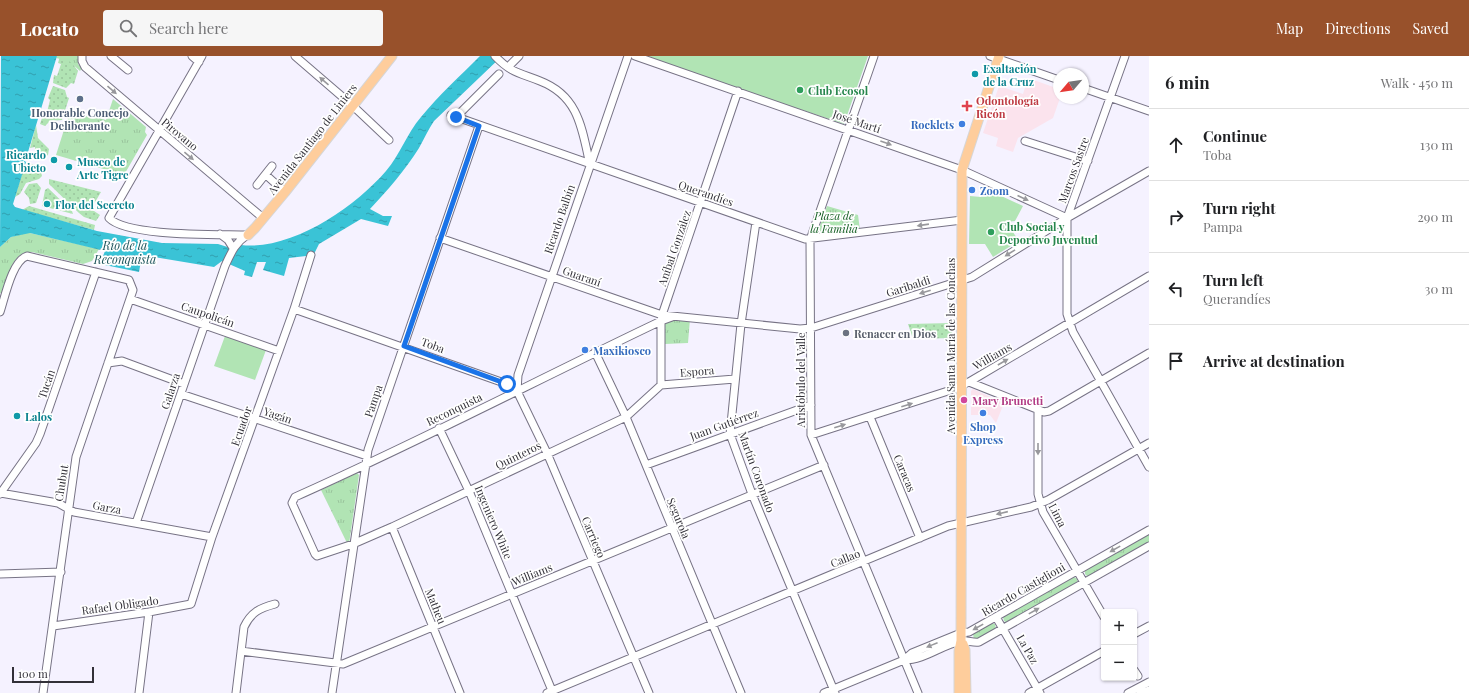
<!DOCTYPE html>
<meta charset="utf-8">
<style>
body{margin:0;font-family:"Playfair Display",serif;background:#f6f6f6;color:#202124}
.controls{position:absolute;right:12px;bottom:12px;display:grid;overflow:hidden;border-radius:4px;box-shadow:0 1px 3px #0004}
.controls button{width:36px;height:36px;display:grid;place-items:center;padding:0;border:0;border-bottom:1px solid #e0e0e0;background:#fff;color:#202124;font:20px sans-serif}
.compass{position:absolute;left:1053px;top:12px;width:36px;height:36px;border-radius:50%;background:#fff;box-shadow:0 1px 3px #0004;rotate:241deg}
.scale{position:absolute;left:12px;bottom:10px;width:82px;box-sizing:border-box;padding-left:4px;border:2px solid #323038;border-top:0;font-size:11px;line-height:14px;white-space:nowrap;color:#323038;-webkit-text-stroke:3px #fff;paint-order:stroke}
.stop{position:absolute;width:12px;height:12px;margin:-9px;border:3px solid #1a73e8;border-radius:50%;background:#fff}
.stop.end{background:#1a73e8;border-color:#fff;box-shadow:0 1px 4px #0008}
.list{margin:0;padding:0;list-style:none}
h2{display:flex;justify-content:space-between;align-items:center;height:52px;margin:0;padding:0 16px;font-size:17px}
h2 small{font-size:13px;font-weight:400;color:#757577}
.list li{display:grid;grid-template-columns:26px 1fr auto;gap:12px;align-items:center;box-sizing:border-box;height:72px;padding:0 16px;border-top:1px solid #e0e0e0}
.list b{display:block;font-size:15px;white-space:nowrap}
.list p{margin:0;font-size:13px;white-space:nowrap;color:#757577}
.list em{font-size:13px;font-style:normal;color:#757577}
.icon{flex:none;width:22px;height:22px;fill:none;stroke:currentColor;stroke-width:2;stroke-linecap:round;stroke-linejoin:round}
.map{position:relative;flex:none;width:1149px;height:637px;overflow:hidden}
header{display:flex;align-items:center;gap:24px;box-sizing:border-box;height:56px;padding:0 20px;background:#98512b;color:#fff}
header strong{font-size:19px}
nav{display:flex;gap:22px;margin-inline-start:auto;font-size:14px}
.search{width:280px;height:36px;background:#f6f6f6;display:flex;align-items:center;gap:10px;box-sizing:border-box;padding:0 14px;border-radius:4px;color:#757577;font-size:15px}
main{display:flex}
aside{flex:1;background:#fff}
.map>svg:first-child{display:block}
</style>
<header>
<strong>Locato</strong>
<div class="search"><svg class="icon" aria-label="search" viewBox="0 0 24 24"><circle cx="10" cy="10" r="6"/><path d="M15 15l6 6"/></svg>Search here</div>
<nav><a>Map</a><a>Directions</a><a>Saved</a></nav>
</header>
<main>
<div class="map">
<svg width="1149" height="637" viewBox="0 0 1149 637">
<defs>
<pattern id="grass-dots" width="8" height="8" patternUnits="userSpaceOnUse"><rect width="8" height="8" fill="#b1e4b4"/><path d="M2 2h.1M6 6h.1" fill="none" stroke="#99c49c" stroke-width="1.8" stroke-linecap="round"/></pattern>
<pattern id="park-tufts" width="24" height="20" patternUnits="userSpaceOnUse"><rect width="24" height="20" fill="#b1e4b4"/><path d="M3 7l-1-3M5 7V3M7 7l1-3M15 17l-1-3M17 17v-4M19 17l1-3" fill="none" stroke="#99c49c"/></pattern>
<pattern id="water-ripples" width="26" height="14" patternUnits="userSpaceOnUse"><rect width="26" height="14" fill="#3ac3d6"/><path d="M2 4q2-2 4 0t4 0M15 11q2-2 4 0t4 0" fill="none" stroke="#319faf"/></pattern>
</defs>
<rect width="100%" height="100%" fill="#f5f2ff"/>
<path fill="#fbe3ed" d="M 1028,22 L 1059,33 L 1060,42 L 1053,62 L 1018,82 L 1013,96 L 996,90 L 998,82 L 983,77 L 999,30 L 1023,38 Z
M 973,333 L 1004,347 L 996,367 L 990,359 L 971,359 L 971,335 Z"/>
<path fill="url(#grass-dots)" d="M 60,0 L 67,0 L 78,15 L 74,28 L 71,27 L 66,32 L 53,27 L 54,19 L 57,20 L 61,8 L 58,7 Z
M 53,30 L 65,34 L 67,41 L 69,42 L 62,64 L 50,65 L 45,70 L 40,68 L 44,56 L 47,56 L 50,44 L 48,42 Z
M 36,69 L 38,82 L 49,93 L 48,99 L 44,102 L 35,100 L 35,91 L 30,92 Z
M 32,108 L 40,111 L 42,120 L 39,123 L 26,127 L 20,138 L 15,141 L 24,111 L 25,114 L 29,115 Z
M 49,123 L 101,136 L 91,153 L 100,159 L 96,165 L 84,161 L 79,157 L 49,128 Z
M 37,127 L 41,132 L 36,147 L 30,148 L 29,142 L 24,136 L 29,128 Z
M 48,132 L 72,155 L 73,158 L 42,150 L 45,134 Z
M 29,150 L 95,169 L 94,174 L 22,154 Z
M 952,267 L 952,282 L 913,283 L 908,268 Z"/>
<path fill="url(#park-tufts)" d="M 57,0 L 78,0 L 78,8 L 82,12 L 80,15 L 69,5 L 56,2 Z
M 113,43 L 146,71 L 145,76 L 147,79 L 124,119 L 56,99 L 69,58 L 78,61 L 79,58 L 92,62 L 93,60 L 106,64 Z
M 827,150 L 858,159 L 860,174 L 819,179 L 818,175 Z
M 24,177 L 30,177 L 99,193 L 92,205 L 83,208 L 32,196 C 11,195 8,222 3,238 L 0,237 L 0,191 L 11,181 Z
M 690,263 L 688,287 L 665,288 L 665,268 L 668,264 Z
M 357,417 L 359,419 L 349,488 L 348,489 L 321,434 Z
M 1149,477 L 1149,488 L 1088,521 L 1085,518 L 1085,514 Z
M 1074,521 L 1078,523 L 1076,528 L 1007,567 L 1004,565 L 1003,561 Z
M 991,567 L 995,568 L 996,574 L 979,584 L 974,584 L 973,578 Z"/>
<path fill="#b1e4b4" d="M 642,0 L 868,0 L 844,68 Z
M 984,132 L 1023,150 L 1015,165 L 1006,166 L 1019,185 L 993,201 L 985,188 L 969,188 L 970,140 L 981,141 Z
M 225,280 L 266,294 L 255,324 L 214,310 Z"/>
<path fill="url(#water-ripples)" d="M 1,0 L 57,0 L 28,96 L 24,98 L 22,103 L 26,106 L 13,148 L 15,151 L 97,175 L 162,187 L 218,188 L 237,194 L 241,189 C 291,195 354,152 386,115 C 400,99 407,77 421,61 C 439,39 460,20 480,0 L 502,0 L 434,65 C 428,74 424,83 419,92 C 405,114 388,134 370,153 L 383,160 L 392,160 L 388,170 L 361,163 L 319,188 L 314,198 L 308,201 L 306,200 L 289,202 L 284,220 L 263,214 L 266,206 L 257,206 L 252,221 L 244,219 L 245,215 L 222,205 L 214,211 L 142,199 L 139,216 L 100,208 L 105,195 L 30,177 L 11,181 L 0,191 Z"/>
<g fill="none" stroke-linecap="round" stroke-linejoin="round">
<g stroke="#777385" stroke-width="9">
<path id="minor" d="M 82,0 L 82,5 L 85,11 L 263,162
M 111,0 L 128,14
M 192,0 L 199,6
M 202,0 L 109,162 C 127,181 219,178 248,179
M 295,0 L 353,50 L 389,84
M 495,0 C 511,17 520,17 540,25 C 579,40 582,73 590,109
M 635,0 L 962,114 L 1067,162
M 874,0 L 810,184 L 811,379 L 918,637
M 990,0 L 1059,24
M 1125,0 L 1067,162 L 1067,258 L 1073,276 L 1149,411
M 511,8 L 519,0
M 1083,32 L 1149,55
M 451,59 L 805,183 L 962,164
M 456,61 L 499,18
M 1025,85 L 1088,105
M 266,119 L 285,136
M 257,129 L 272,110
M 756,166 L 741,268 L 730,378 L 752,438 L 835,637
M 220,178 L 228,184 L 233,192
M 440,182 L 662,259 L 800,273 L 811,272 L 972,221 L 1067,162 L 1149,115
M 130,243 L 279,295
M 294,253 L 507,328 L 517,335 L 547,397 L 649,637
M 0,256 C 5,241 12,205 27,200 L 129,224 L 133,234 L 76,401 L 43,637
M 672,261 L 661,265 C 539,323 419,386 295,441 L 292,447 L 315,498 L 317,500 L 353,488 L 392,471 L 626,361 L 661,329 L 661,265 L 662,259 L 738,35
M 595,296 L 626,361 L 741,637
M 108,307 L 122,305 L 184,328
M 969,326 L 1044,356 L 1049,355 L 1149,297
M 661,329 L 735,323
M 517,335 L 518,319 L 628,0
M 181,338 L 367,400
M 1038,354 L 1038,438 L 1043,456 L 1104,561
M 870,361 L 920,482
M 439,372 L 469,435 L 553,637
M 811,379 L 951,334 L 969,326 L 1149,220
M 646,409 L 811,349
M 0,437 L 58,447 L 74,456 L 212,481
M 0,438 L 36,387 L 40,378 L 96,216
M 136,467 L 225,210 C 231,197 235,187 247,179
M 392,471 L 460,637
M 0,518 L 61,516
M 996,561 L 1040,637
M 53,570 L 149,556 L 191,548 L 212,481 L 294,253 L 311,199
M 1134,578 L 1149,570
M 241,595 L 343,608 L 824,409
M 904,604 C 925,604 941,589 961,585 C 967,584 973,587 979,586 L 1149,490
M 1134,614 L 1138,620
M 139,637 L 149,556
M 236,637 L 244,571 C 251,556 260,552 275,548
M 332,637 L 368,394 L 479,70
M 547,637 L 948,470 L 1031,451 L 1048,444 L 1149,387
M 824,637 L 904,604 L 912,597 L 961,577 L 969,576 L 1149,474
M 1029,637 L 1104,595
M 1128,637 L 1149,626
M 1140,637 L 1149,634"/>
</g>
<g stroke="#d6d6d7" stroke-width="11">
<path id="major" d="M 248,179 L 255,172 L 285,136 L 392,0
M 963,588 L 965,594 L 966,637
M 959,637 L 959,595 L 961,585 L 962,114 L 999,0"/>
</g>
<use href="#minor" stroke="#fff" stroke-width="7"/>
<use href="#major" stroke="#fecd9c" stroke-width="9"/>
</g>
<defs><path id="oneway-solid" d="M-6-.8H1V-3.2L6.5 0L1 3.2V.8H-6Z"/></defs>
<g fill="#98989c">
<use href="#oneway-solid" transform="translate(324 25) rotate(-139)"/>
<use href="#oneway-solid" transform="translate(112 34) rotate(41)"/>
<use href="#oneway-solid" transform="translate(886 87) rotate(20)"/>
<use href="#oneway-solid" transform="translate(189 100) rotate(40)"/>
<use href="#oneway-solid" transform="translate(1023 142) rotate(24)"/>
<use href="#oneway-solid" transform="translate(923 169) rotate(172)"/>
<use href="#oneway-solid" transform="translate(1010 197) rotate(148)"/>
<use href="#oneway-solid" transform="translate(925 236) rotate(162)"/>
<use href="#oneway-solid" transform="translate(1003 306) rotate(-30)"/>
<use href="#oneway-solid" transform="translate(907 349) rotate(-18)"/>
<use href="#oneway-solid" transform="translate(840 370) rotate(-17)"/>
<use href="#oneway-solid" transform="translate(1038 393) rotate(90)"/>
<use href="#oneway-solid" transform="translate(1002 457) rotate(167)"/>
<use href="#oneway-solid" transform="translate(1115 493) rotate(151)"/>
<use href="#oneway-solid" transform="translate(1034 555) rotate(-29)"/>
<use href="#oneway-solid" transform="translate(978 571) rotate(151)"/>
<use href="#oneway-solid" transform="translate(932 589) rotate(158)"/>
</g>
<g fill="none" stroke-linecap="round" stroke-linejoin="round">
<path stroke="#1a73e8" stroke-width="5" d="M 456,61 L 479,70 L 404,290 L 507,328"/>
</g>
<g fill="#0f9aa8" stroke="#fff" stroke-width="1.5">
<circle cx="975" cy="18" r="4"/>
<circle cx="54" cy="104" r="4"/>
<circle cx="69" cy="111" r="4"/>
<circle cx="47" cy="148" r="4"/>
<circle cx="17" cy="360" r="4"/>
</g>
<g fill="#2e9e5b" stroke="#fff" stroke-width="1.5">
<circle cx="800" cy="34" r="4"/>
<circle cx="991" cy="176" r="4"/>
</g>
<circle fill="#5c6f8a" stroke="#fff" stroke-width="1.5" cx="80" cy="43" r="4"/>
<path fill="#e0444e" stroke="#fff" stroke-width="1.5" d="M965 44h4v4h4v4h-4v4h-4v-4h-4v-4h4z"/>
<g fill="#3f7fe0" stroke="#fff" stroke-width="1.5">
<circle cx="962" cy="68" r="4"/>
<circle cx="972" cy="134" r="4"/>
<circle cx="585" cy="294" r="4"/>
<circle cx="983" cy="357" r="4"/>
</g>
<circle fill="#6b7280" stroke="#fff" stroke-width="1.5" cx="846" cy="277" r="4"/>
<circle fill="#d1479c" stroke="#fff" stroke-width="1.5" cx="964" cy="344" r="4"/>
<g text-anchor="middle" dominant-baseline="central" stroke-width="3.5" stroke-linejoin="round" paint-order="stroke">
<g font-size="11" font-weight="bold" fill="#0d838f" stroke="#fff" text-anchor="start">
<text x="983" y="12">Exaltación<tspan x="983" dy="13">de la Cruz</tspan></text>
<text x="46" y="98" text-anchor="end">Ricardo<tspan x="46" dy="13">Ubieto</tspan></text>
<text x="77" y="105">Museo de<tspan x="77" dy="13">Arte Tigre</tspan></text>
<text x="55" y="148">Flor del Secreto</text>
<text x="25" y="360">Lalos</text>
</g>
<g font-size="11" font-weight="bold" fill="#27864d" stroke="#fff" text-anchor="start">
<text x="808" y="34">Club Ecosol</text>
<text x="999" y="170">Club Social y<tspan x="999" dy="13">Deportivo Juventud</tspan></text>
</g>
<g font-size="11" font-weight="bold" fill="#be3a42" stroke="#fff" text-anchor="start">
<text x="976" y="44">Odontología<tspan x="976" dy="13">Ricón</tspan></text>
</g>
<g font-size="11" font-weight="bold" fill="#4e5e75" stroke="#fff">
<text x="80" y="56">Honorable Concejo<tspan x="80" dy="13">Deliberante</tspan></text>
</g>
<g font-size="11" fill="#323038" stroke="#fff">
<text transform="translate(857 65) rotate(19)">José Martí</text>
<text transform="translate(180 78) rotate(40)">Pirovano</text>
<text transform="translate(312 83) rotate(-52)">Avenida Santiago de Liniers</text>
<text transform="translate(1073 114) rotate(-70)">Marcos Sastre</text>
<text transform="translate(706 137) rotate(19)">Querandíes</text>
<text transform="translate(559 163) rotate(-71)">Ricardo Balbín</text>
<text transform="translate(674 192) rotate(-71)">Aníbal González</text>
<text transform="translate(582 220) rotate(19)">Guaraní</text>
<text transform="translate(908 230) rotate(-18)">Garibaldi</text>
<text transform="translate(208 258) rotate(19)">Caupolicán</text>
<text transform="translate(433 289) rotate(20)">Toba</text>
<text transform="translate(950 290) rotate(-90)">Avenida Santa María de las Conchas</text>
<text transform="translate(992 300) rotate(-30)">Williams</text>
<text transform="translate(697 315) rotate(-5)">Espora</text>
<text transform="translate(800 324) rotate(-90)">Aristóbulo del Valle</text>
<text transform="translate(46 328) rotate(-71)">Tucán</text>
<text transform="translate(170 335) rotate(-71)">Galarza</text>
<text transform="translate(373 345) rotate(-71)">Pampa</text>
<text transform="translate(454 353) rotate(-26)">Reconquista</text>
<text transform="translate(278 359) rotate(19)">Yagán</text>
<text transform="translate(724 368) rotate(-20)">Juan Gutiérrez</text>
<text transform="translate(241 370) rotate(-70)">Ecuador</text>
<text transform="translate(518 399) rotate(-26)">Quinteros</text>
<text transform="translate(757 416) rotate(70)">Martín Coronado</text>
<text transform="translate(905 417) rotate(67)">Caracas</text>
<text transform="translate(61 427) rotate(-81)">Chubut</text>
<text transform="translate(107 451) rotate(11)">Garza</text>
<text transform="translate(1058 459) rotate(63)">Lima</text>
<text transform="translate(679 462) rotate(67)">Segurola</text>
<text transform="translate(494 466) rotate(67)">Ingeniero White</text>
<text transform="translate(594 481) rotate(67)">Carriego</text>
<text transform="translate(845 502) rotate(-22)">Callao</text>
<text transform="translate(532 518) rotate(-22)">Williams</text>
<text transform="translate(1023 533) rotate(-30)">Ricardo Castiglioni</text>
<text transform="translate(120 549) rotate(-8)">Rafael Obligado</text>
<text transform="translate(436 550) rotate(68)">Matheu</text>
<text transform="translate(1028 593) rotate(60)">La Paz</text>
</g>
<g font-size="11" font-weight="bold" fill="#366cbe" stroke="#fff" text-anchor="start">
<text x="954" y="68" text-anchor="end">Rocklets</text>
<text x="980" y="134">Zoom</text>
<text x="593" y="294">Maxikiosco</text>
<text x="983" y="370" text-anchor="middle">Shop<tspan x="983" dy="13">Express</tspan></text>
</g>
<g font-size="11" font-style="italic" fill="#145f23" stroke="#fff">
<text x="834" y="159">Plaza de<tspan x="834" dy="13">la Familia</tspan></text>
</g>
<g font-size="11" font-weight="bold" fill="#5b616d" stroke="#fff" text-anchor="start">
<text x="854" y="277">Renacer en Dios</text>
</g>
<g font-size="11" font-weight="bold" fill="#b23c85" stroke="#fff" text-anchor="start">
<text x="972" y="344">Mary Brunetti</text>
</g>
<g font-size="12" font-style="italic" fill="#1c545b" stroke="#fff">
<text x="125" y="189">Río de la<tspan x="125" dy="14">Reconquista</tspan></text>
</g>
</g>
</svg>
<div class="controls">
<button>+</button>
<button>−</button>
</div>
<svg class="compass" viewBox="-18 -18 36 36"><path d="M0-13l5 13h-10z" fill="#e53935"/><path d="M0 13l5-13h-10z" fill="#757577"/></svg>
<div class="scale">100 m</div>
<div class="stop" style="left:507px;top:328px"></div>
<div class="stop end" style="left:456px;top:61px"></div>
</div>
<aside>
<h2>6 min<small>Walk · 450 m</small></h2>
<ul class="list">
<li><svg class="icon" aria-label="ahead" viewBox="0 0 24 24"><path d="M12 20V5M6 11l6-6 6 6"/></svg><div><b>Continue</b><p>Toba</p></div><em>130 m</em></li>
<li><svg class="icon" aria-label="right" viewBox="0 0 24 24"><path d="M7 20v-9h11M14 6l5 5-5 5"/></svg><div><b>Turn right</b><p>Pampa</p></div><em>290 m</em></li>
<li><svg class="icon" aria-label="left" viewBox="0 0 24 24"><path d="M17 20v-9H6M10 6l-5 5 5 5"/></svg><div><b>Turn left</b><p>Querandíes</p></div><em>30 m</em></li>
<li><svg class="icon" aria-label="arrive" viewBox="0 0 24 24"><path d="M6 21V4h12l-3 4 3 4H6"/></svg><div><b>Arrive at destination</b></div></li>
</ul>
</aside>
</main>
